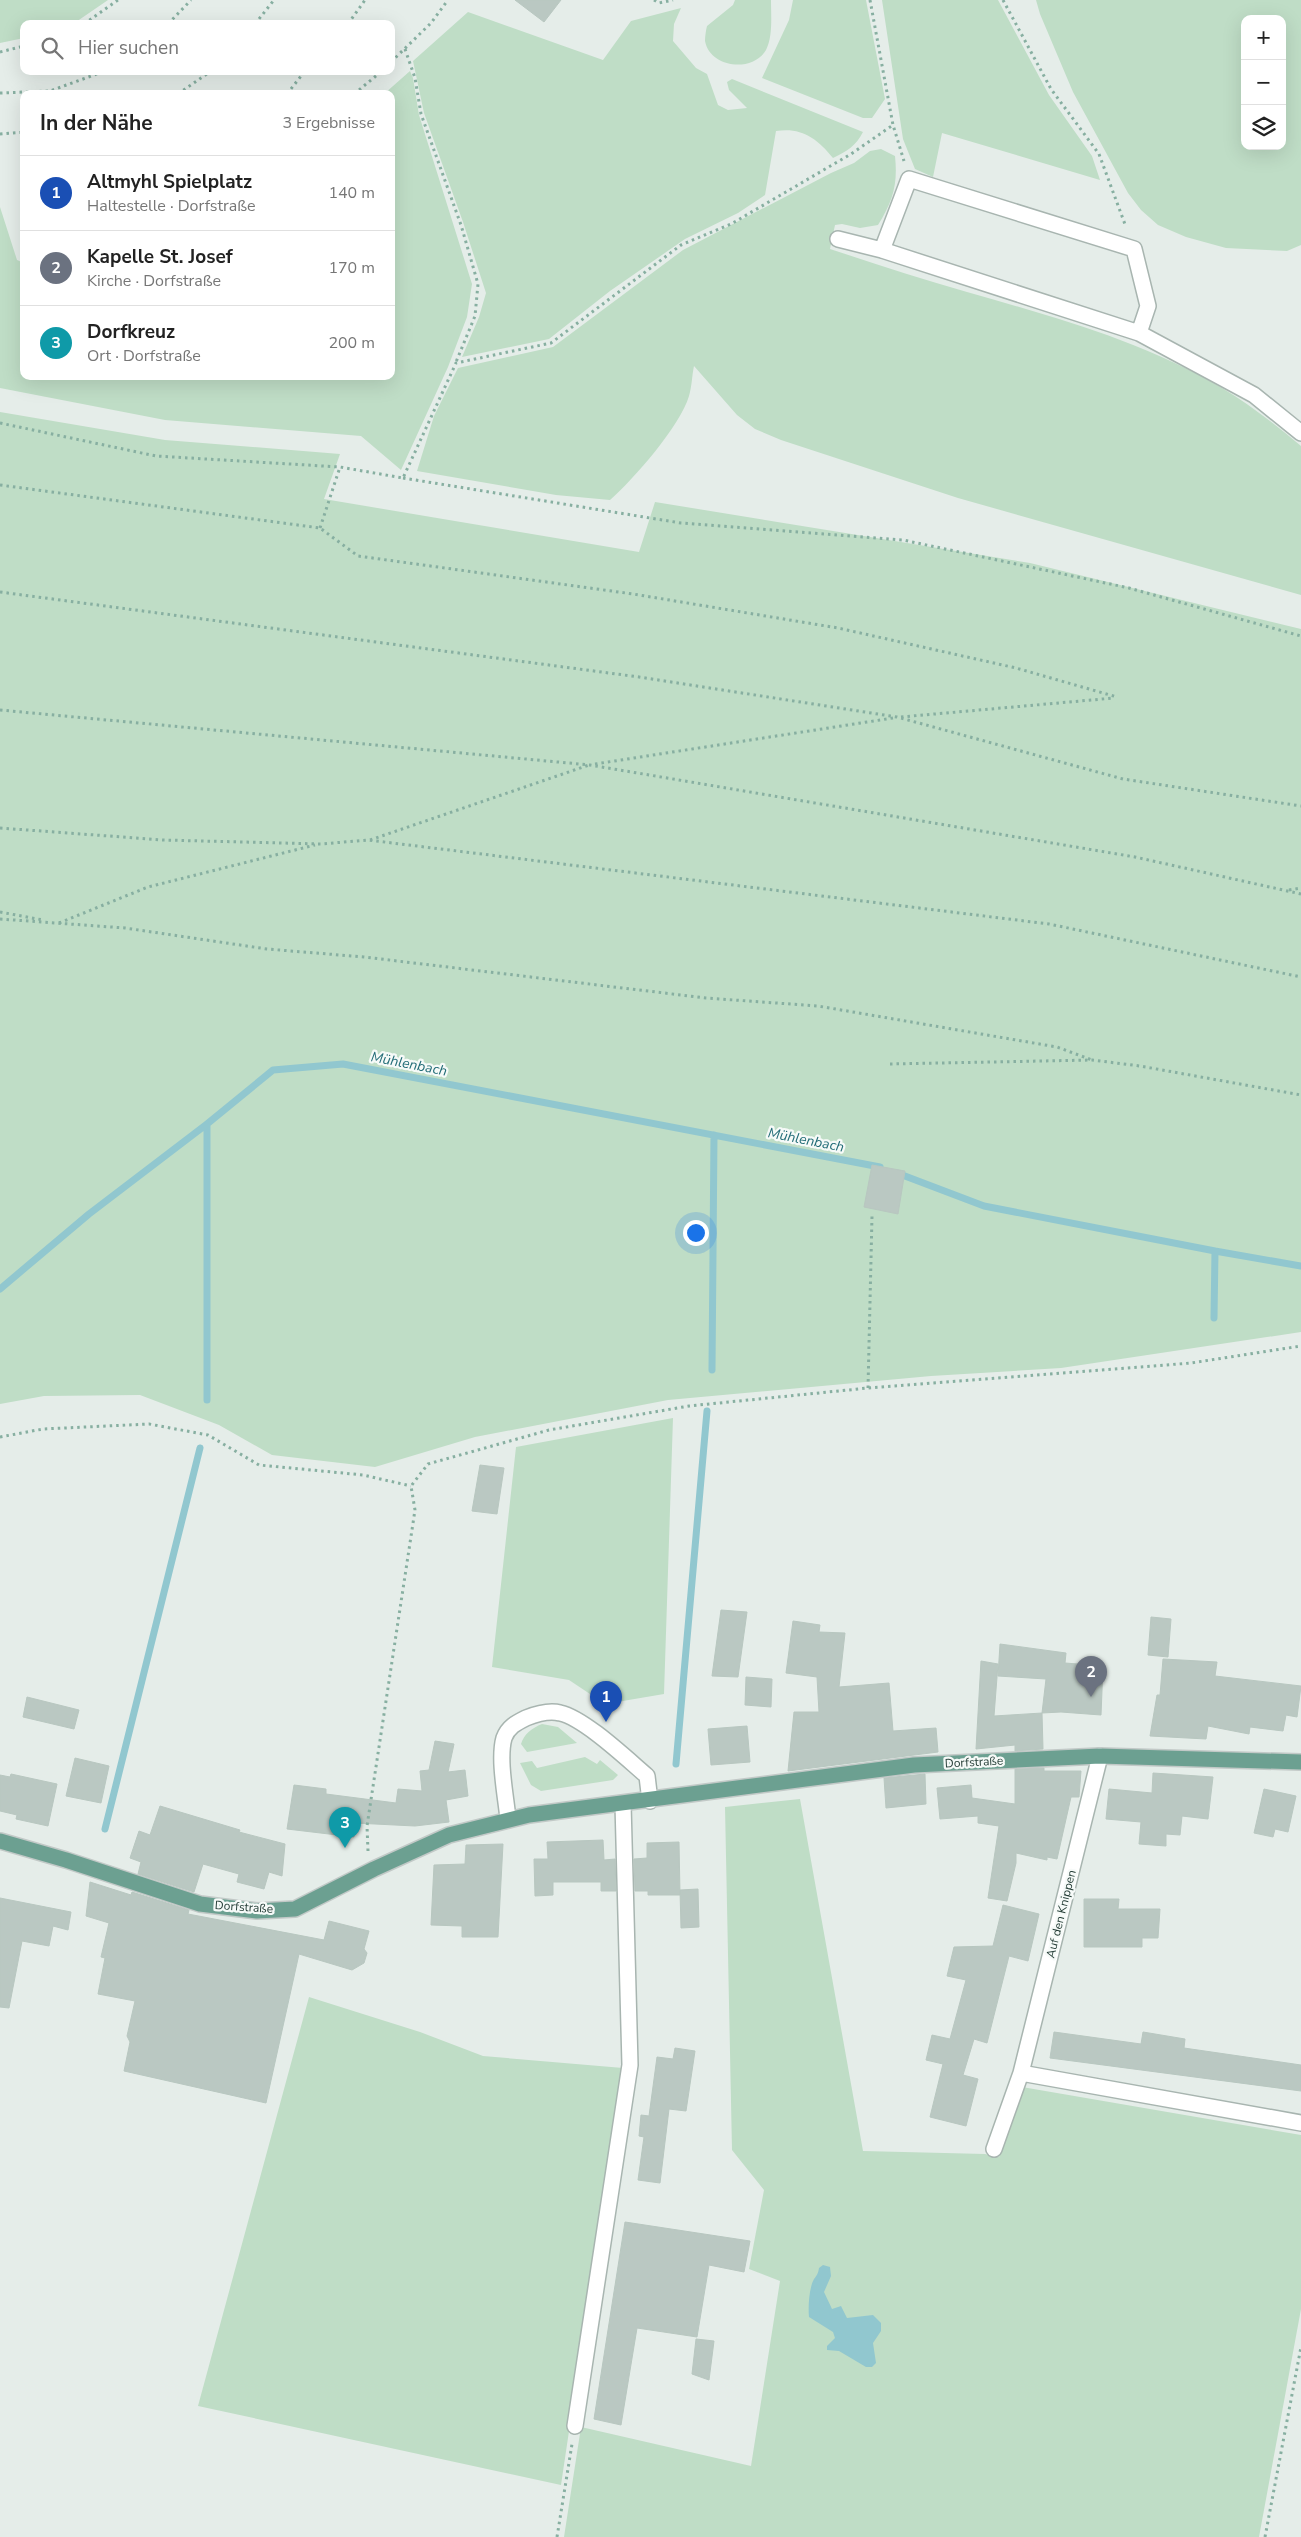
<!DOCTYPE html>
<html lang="de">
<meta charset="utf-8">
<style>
body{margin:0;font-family:"Nunito Sans",sans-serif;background:#f2f2f2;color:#222}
.controls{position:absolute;right:15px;top:15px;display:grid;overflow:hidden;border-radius:10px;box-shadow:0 5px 20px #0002}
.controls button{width:45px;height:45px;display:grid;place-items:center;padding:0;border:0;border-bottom:1px solid #e0e0e0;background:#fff;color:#222;font:25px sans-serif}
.you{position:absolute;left:695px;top:1232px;width:18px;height:18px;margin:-12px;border:4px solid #fff;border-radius:50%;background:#1a73e8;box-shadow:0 0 0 8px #1a73e833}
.badge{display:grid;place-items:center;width:32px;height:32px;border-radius:50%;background:#0b8043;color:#fff;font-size:16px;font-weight:700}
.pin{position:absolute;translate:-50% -41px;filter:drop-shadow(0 1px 2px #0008)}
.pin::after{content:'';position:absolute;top:26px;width:18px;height:15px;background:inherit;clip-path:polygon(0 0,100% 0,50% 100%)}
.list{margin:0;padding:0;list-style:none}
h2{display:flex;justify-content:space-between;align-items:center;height:65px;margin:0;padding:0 20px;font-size:21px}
h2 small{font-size:16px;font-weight:400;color:#767676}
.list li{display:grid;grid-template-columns:32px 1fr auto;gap:15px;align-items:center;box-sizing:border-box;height:75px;padding:0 20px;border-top:1px solid #e0e0e0}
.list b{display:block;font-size:19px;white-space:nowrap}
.list p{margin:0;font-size:16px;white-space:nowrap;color:#767676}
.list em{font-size:16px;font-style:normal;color:#767676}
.icon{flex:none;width:28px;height:28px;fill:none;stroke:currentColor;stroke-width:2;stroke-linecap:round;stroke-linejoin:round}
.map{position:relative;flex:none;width:1301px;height:2537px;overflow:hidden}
.search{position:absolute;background:#fff;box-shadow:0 5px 20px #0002;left:20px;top:20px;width:375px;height:55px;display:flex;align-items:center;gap:12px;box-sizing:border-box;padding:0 18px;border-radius:10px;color:#767676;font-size:19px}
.panel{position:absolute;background:#fff;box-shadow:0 5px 20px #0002;left:20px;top:90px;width:375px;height:290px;border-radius:10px}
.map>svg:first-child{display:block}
</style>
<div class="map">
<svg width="1301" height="2537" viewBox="0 0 1301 2537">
<rect width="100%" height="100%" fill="#e5ede9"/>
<path fill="#bfddc6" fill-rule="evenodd" d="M 0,0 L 108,0 L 73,24 L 24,24 L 24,38 L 0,43 Z
M 735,0 L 771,0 C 771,15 773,37 766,50 C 753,73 710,68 705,41 C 705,36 706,30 707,26 L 733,5 Z
M 793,0 L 866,0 L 885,99 L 872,118 L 863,118 L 762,78 L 789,20 Z
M 882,0 L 998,0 L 1049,95 L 1092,156 L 1100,180 L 942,133 L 933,177 L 915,169 L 903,139 Z
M 1036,0 L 1301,0 L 1301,245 L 1287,251 L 1226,248 L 1186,237 L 1158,225 L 1141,210 L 1128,193 L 1073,92 L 1040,14 ZM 1245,19 L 1282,19 L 1282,146 L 1245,146 Z
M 681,8 L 674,24 L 673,41 L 696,68 L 707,74 L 718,105 L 728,110 L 747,108 L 729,90 L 727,82 L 732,79 L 863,132 C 856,146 847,151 833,158 C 817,138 801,127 776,131 L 765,195 L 738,213 L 685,239 L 610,291 L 549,339 L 462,357 L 479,317 L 486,293 L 463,222 L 424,113 L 413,61 L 468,12 L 603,60 L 631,21 Z
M 410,71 L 413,78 L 419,115 L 472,284 L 467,317 L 448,367 L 401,470 L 361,436 L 165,420 L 0,388 L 0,207 L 17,260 L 24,263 L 24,376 L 391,376 L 391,94 L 384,94 Z
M 881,149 L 895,156 C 898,184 893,201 878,225 L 860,228 L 842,224 L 835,225 L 830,249 C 876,264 921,279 967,292 C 1054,317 1143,341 1222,388 C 1250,405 1276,425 1301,446 L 1301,595 L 958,498 L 781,440 L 755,429 L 737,415 L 694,366 C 692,375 692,386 689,396 C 680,426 634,479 610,500 L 556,495 L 417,471 L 434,416 L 458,368 L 553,347 L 683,250 L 831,173 L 854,163 L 870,151 Z
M 0,412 L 165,440 L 340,454 L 324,499 L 639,552 L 655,502 L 1030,563 L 1301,629 L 1301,1332 L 1061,1368 L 931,1376 L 668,1400 L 475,1437 L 375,1467 L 272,1455 L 219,1425 L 140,1395 L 44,1396 L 0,1404 Z
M 673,1418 L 664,1694 L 605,1704 L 569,1680 L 492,1667 L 516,1447 Z
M 542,1724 L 558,1727 L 577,1743 L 527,1752 L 521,1744 C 524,1734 532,1728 542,1724 Z
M 585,1757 L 597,1764 L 600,1760 L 618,1775 L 613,1780 L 541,1791 L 531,1785 L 520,1763 L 532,1761 L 537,1768 Z
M 800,1799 L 863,2151 L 985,2154 L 999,2157 L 1022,2087 L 1301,2135 L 1301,2309 L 1259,2537 L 564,2537 L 581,2427 L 751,2466 L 780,2281 L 749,2269 L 764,2190 L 732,2150 L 725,1807 Z
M 309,1997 L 420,2032 L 483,2056 L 623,2068 L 561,2485 L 198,2406 Z"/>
<path fill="#91c7cf" d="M 823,2265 L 830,2267 L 831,2276 L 824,2292 L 832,2309 L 841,2306 L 847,2318 L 873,2315 L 881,2323 L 881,2331 L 873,2343 L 876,2363 L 872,2367 L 866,2367 L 839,2351 L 827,2350 L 827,2346 L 835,2338 L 833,2332 L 809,2317 C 808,2307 809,2288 814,2279 C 817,2275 818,2274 819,2268 Z"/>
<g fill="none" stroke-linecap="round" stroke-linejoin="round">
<path stroke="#91c7cf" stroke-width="7" d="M 207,1124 L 207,1400
M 897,1173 L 984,1206 L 1215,1251 L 1214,1318
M 1215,1251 L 1301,1266
M 0,1289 L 89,1214 L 207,1124 L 273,1070 L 343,1064 L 880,1167
M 712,1370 L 714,1135
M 676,1764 L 707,1411
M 105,1829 L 200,1448"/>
</g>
<path fill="#bac8c2" stroke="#b8c7c0" d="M 515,0 L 561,0 L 544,22 Z
M 872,1165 L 905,1171 L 898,1214 L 864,1207 Z
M 480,1465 L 504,1468 L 497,1514 L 472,1511 Z
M 721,1610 L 747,1612 L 738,1677 L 712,1676 Z
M 1151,1617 L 1171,1619 L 1168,1657 L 1148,1655 Z
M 793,1621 L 820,1625 L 819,1632 L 845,1633 L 839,1687 L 889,1683 L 893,1731 L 936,1728 L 938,1752 L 788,1771 L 794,1712 L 819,1712 L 817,1677 L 786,1673 Z
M 1000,1644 L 1066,1653 L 1065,1663 L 1103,1666 L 1101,1715 L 1061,1712 L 1042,1713 L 1046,1679 L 998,1676 Z
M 1163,1659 L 1217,1662 L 1215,1676 L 1301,1686 L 1297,1717 L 1286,1715 L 1283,1731 L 1250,1727 L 1249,1734 L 1208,1726 L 1206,1739 L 1150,1736 L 1157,1695 L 1160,1695 Z
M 981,1661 L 998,1664 L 994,1716 L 1042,1713 L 1043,1749 L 1015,1751 L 1015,1745 L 976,1749 Z
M 746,1677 L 772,1679 L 771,1707 L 745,1705 Z
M 27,1697 L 79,1710 L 74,1729 L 23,1717 Z
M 747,1726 L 750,1762 L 711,1765 L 708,1729 Z
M 435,1741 L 454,1744 L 448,1772 L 465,1770 L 468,1796 L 446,1800 L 449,1822 L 415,1826 L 355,1823 L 354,1837 L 287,1829 L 294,1785 L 326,1789 L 326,1794 L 396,1803 L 398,1789 L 422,1791 L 420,1771 L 429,1770 Z
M 75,1758 L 109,1766 L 101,1803 L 66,1796 Z
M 1044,1768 L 1044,1771 L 1081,1771 L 1079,1797 L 1071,1797 L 1057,1859 L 1047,1857 L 1047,1860 L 1016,1853 L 1016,1863 L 1007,1901 L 988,1898 L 999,1826 L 978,1823 L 978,1816 L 940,1819 L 937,1788 L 971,1785 L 972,1798 L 1015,1804 L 1015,1769 Z
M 1153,1773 L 1213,1777 L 1208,1819 L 1182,1816 L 1180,1835 L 1166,1834 L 1166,1846 L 1139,1844 L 1141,1822 L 1106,1819 L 1109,1789 L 1152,1793 Z
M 11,1774 L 57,1784 L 48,1826 L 16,1819 L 17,1815 L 0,1811 L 0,1775 L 10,1777 Z
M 925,1774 L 926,1804 L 886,1808 L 884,1778 Z
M 1264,1789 L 1296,1796 L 1288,1832 L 1275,1829 L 1273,1837 L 1254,1833 Z
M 160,1806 L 240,1830 L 239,1832 L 285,1844 L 282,1876 L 269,1872 L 264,1889 L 237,1882 L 239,1874 L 203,1864 L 194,1892 L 138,1874 L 141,1862 L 130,1858 L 139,1831 L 150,1835 Z
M 603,1840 L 604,1860 L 615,1859 L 616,1891 L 601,1891 L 601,1882 L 553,1882 L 553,1895 L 535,1896 L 534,1859 L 548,1859 L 547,1842 Z
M 679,1842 L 680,1895 L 648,1895 L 648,1891 L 635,1891 L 634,1859 L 647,1858 L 647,1843 Z
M 503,1844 L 498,1937 L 462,1937 L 462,1926 L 431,1925 L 434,1865 L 465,1864 L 466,1845 Z
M 90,1882 L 131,1895 L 132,1892 L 189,1910 L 188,1914 L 324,1940 L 329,1921 L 369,1931 L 364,1949 L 367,1953 L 364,1963 L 352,1970 L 299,1954 L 266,2103 L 124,2071 L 130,2042 L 127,2036 L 135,2001 L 98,1994 L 105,1958 L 101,1957 L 109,1923 L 86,1916 Z
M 698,1889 L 699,1927 L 681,1928 L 680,1890 Z
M 0,1898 L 71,1912 L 68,1930 L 53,1926 L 49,1946 L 22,1941 L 9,2008 L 0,2007 Z
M 1084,1899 L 1119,1899 L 1118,1909 L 1160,1909 L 1158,1938 L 1142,1938 L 1142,1947 L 1084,1947 Z
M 1003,1905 L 1039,1914 L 1028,1961 L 1009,1956 L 987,2043 L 974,2039 L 963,2075 L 978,2079 L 966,2126 L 930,2117 L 943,2064 L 926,2060 L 932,2035 L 950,2039 L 966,1980 L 947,1976 L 954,1947 L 993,1946 Z
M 1054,2032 L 1141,2044 L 1143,2032 L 1185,2039 L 1184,2048 L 1301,2065 L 1301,2091 L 1050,2058 Z
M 675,2048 L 695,2051 L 686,2111 L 669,2109 L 660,2183 L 638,2180 L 644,2137 L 639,2136 L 641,2115 L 649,2116 L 657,2057 L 673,2059 Z
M 625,2222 L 750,2241 L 744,2272 L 709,2265 L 697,2337 L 637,2328 L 621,2425 L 594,2419 Z
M 696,2339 L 714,2341 L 709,2380 L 692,2374 Z"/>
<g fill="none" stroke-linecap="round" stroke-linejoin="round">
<g stroke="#a8b5b0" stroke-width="18">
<path id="minor" d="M 838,239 L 882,250 L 1139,333 L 1254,395 L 1301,433
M 882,250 L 909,179 L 1134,249 L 1148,306 L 1139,333
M 1100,1756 L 1021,2073 L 1301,2123
M 508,1819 C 506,1797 498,1759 504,1738 C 508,1727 516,1723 526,1718 C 536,1714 549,1710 560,1713 C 584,1718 627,1759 647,1776 L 650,1801
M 994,2149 L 1021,2073
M 575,2426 L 630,2065 L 623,1804"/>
</g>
<g stroke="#c2c9c7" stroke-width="18">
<path id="major" d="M 0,1841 L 66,1860 L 200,1904 L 257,1911 L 295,1909 L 374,1869 L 449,1835 L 529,1815 L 914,1765 L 1100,1756 L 1301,1762"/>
</g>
<path stroke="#87afa1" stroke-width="3" stroke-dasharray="2.5 4" stroke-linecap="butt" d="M 654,0 L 659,3 L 673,0
M 870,0 L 893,125 L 904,161
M 1003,0 L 1051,89 L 1099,154 L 1126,227
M 84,24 L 118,0
M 168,24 L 191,0
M 255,24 L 274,0
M 348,24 L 365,0
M 405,49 L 415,78 L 421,114 L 461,225 L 478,284 L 475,316 L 456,362
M 0,52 L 24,46
M 391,62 L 431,23 L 448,0
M 0,93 L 50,91 L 105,71
M 178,94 L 211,71
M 287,94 L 305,71
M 354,94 L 382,71
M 0,134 L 24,132
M 0,423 L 156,456 L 340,467 L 403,478 L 456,363 L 551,343 L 681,245 L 731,224 L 851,154 L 893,125
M 403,478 L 681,523 L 903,540 L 1129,588 L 1301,636
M 0,485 L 320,528 L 358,556 L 633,594 L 838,628 L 1016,668 L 1117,697
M 320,528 L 340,467
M 0,592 L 639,677 L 897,717 L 1123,779 L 1301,806
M 0,710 L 590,765 L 1135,857 L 1301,894
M 901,717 L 1114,698
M 595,764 L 893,718
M 0,828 L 163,840 L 321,844 L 368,840 L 1049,924 L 1301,977
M 370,840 L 589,765
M 1289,890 L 1301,888
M 0,912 L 43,920
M 0,919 L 125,928 L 267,949 L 364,957 L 706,998 L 818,1006 L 1057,1047 L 1092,1060
M 59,923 L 148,887 L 315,845
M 890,1064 L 1092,1060 L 1140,1066 L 1301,1095
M 868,1388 L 872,1216
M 0,1437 L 43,1429 L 149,1424 L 208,1435 L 259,1465 L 363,1475 L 411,1486
M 368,1851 L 367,1826 L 415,1510 L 411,1486 L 428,1464 L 549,1430 L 689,1406 L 868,1388 L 1191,1363 L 1301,1346
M 557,2537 L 572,2444
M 1265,2537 L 1301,2347"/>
<use href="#minor" stroke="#fff" stroke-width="15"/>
<use href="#major" stroke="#6ca091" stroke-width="15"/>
</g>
<g text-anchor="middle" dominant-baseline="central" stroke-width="4.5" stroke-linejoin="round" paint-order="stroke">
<g font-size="12" fill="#253e37" stroke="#f6faf8">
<text transform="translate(974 1762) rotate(-3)">Dorfstraße</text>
<text transform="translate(244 1907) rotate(4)">Dorfstraße</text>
<text transform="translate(1061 1914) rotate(-76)">Auf den Knippen</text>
</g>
<g font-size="14" font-style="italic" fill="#226c77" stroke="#f6faf8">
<text transform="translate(409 1064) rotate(11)">Mühlenbach</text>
<text transform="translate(806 1140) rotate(11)">Mühlenbach</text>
</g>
</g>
</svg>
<div class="controls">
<button>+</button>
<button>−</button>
<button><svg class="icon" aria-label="layers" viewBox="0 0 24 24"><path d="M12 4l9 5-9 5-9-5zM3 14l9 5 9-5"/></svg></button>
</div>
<div class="you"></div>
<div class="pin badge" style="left:606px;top:1722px;background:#1a4fb4">1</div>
<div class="pin badge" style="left:1091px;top:1697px;background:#6b7280">2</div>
<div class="pin badge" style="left:345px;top:1848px;background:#0f9aa8">3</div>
<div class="search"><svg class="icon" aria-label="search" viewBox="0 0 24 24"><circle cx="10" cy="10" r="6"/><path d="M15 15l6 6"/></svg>Hier suchen</div>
<section class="panel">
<h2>In der Nähe<small>3 Ergebnisse</small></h2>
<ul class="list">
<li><span class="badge" style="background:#1a4fb4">1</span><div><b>Altmyhl Spielplatz</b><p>Haltestelle · Dorfstraße</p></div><em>140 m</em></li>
<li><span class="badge" style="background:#6b7280">2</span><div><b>Kapelle St. Josef</b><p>Kirche · Dorfstraße</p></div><em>170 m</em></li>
<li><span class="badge" style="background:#0f9aa8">3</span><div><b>Dorfkreuz</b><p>Ort · Dorfstraße</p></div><em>200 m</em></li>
</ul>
</section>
</div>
